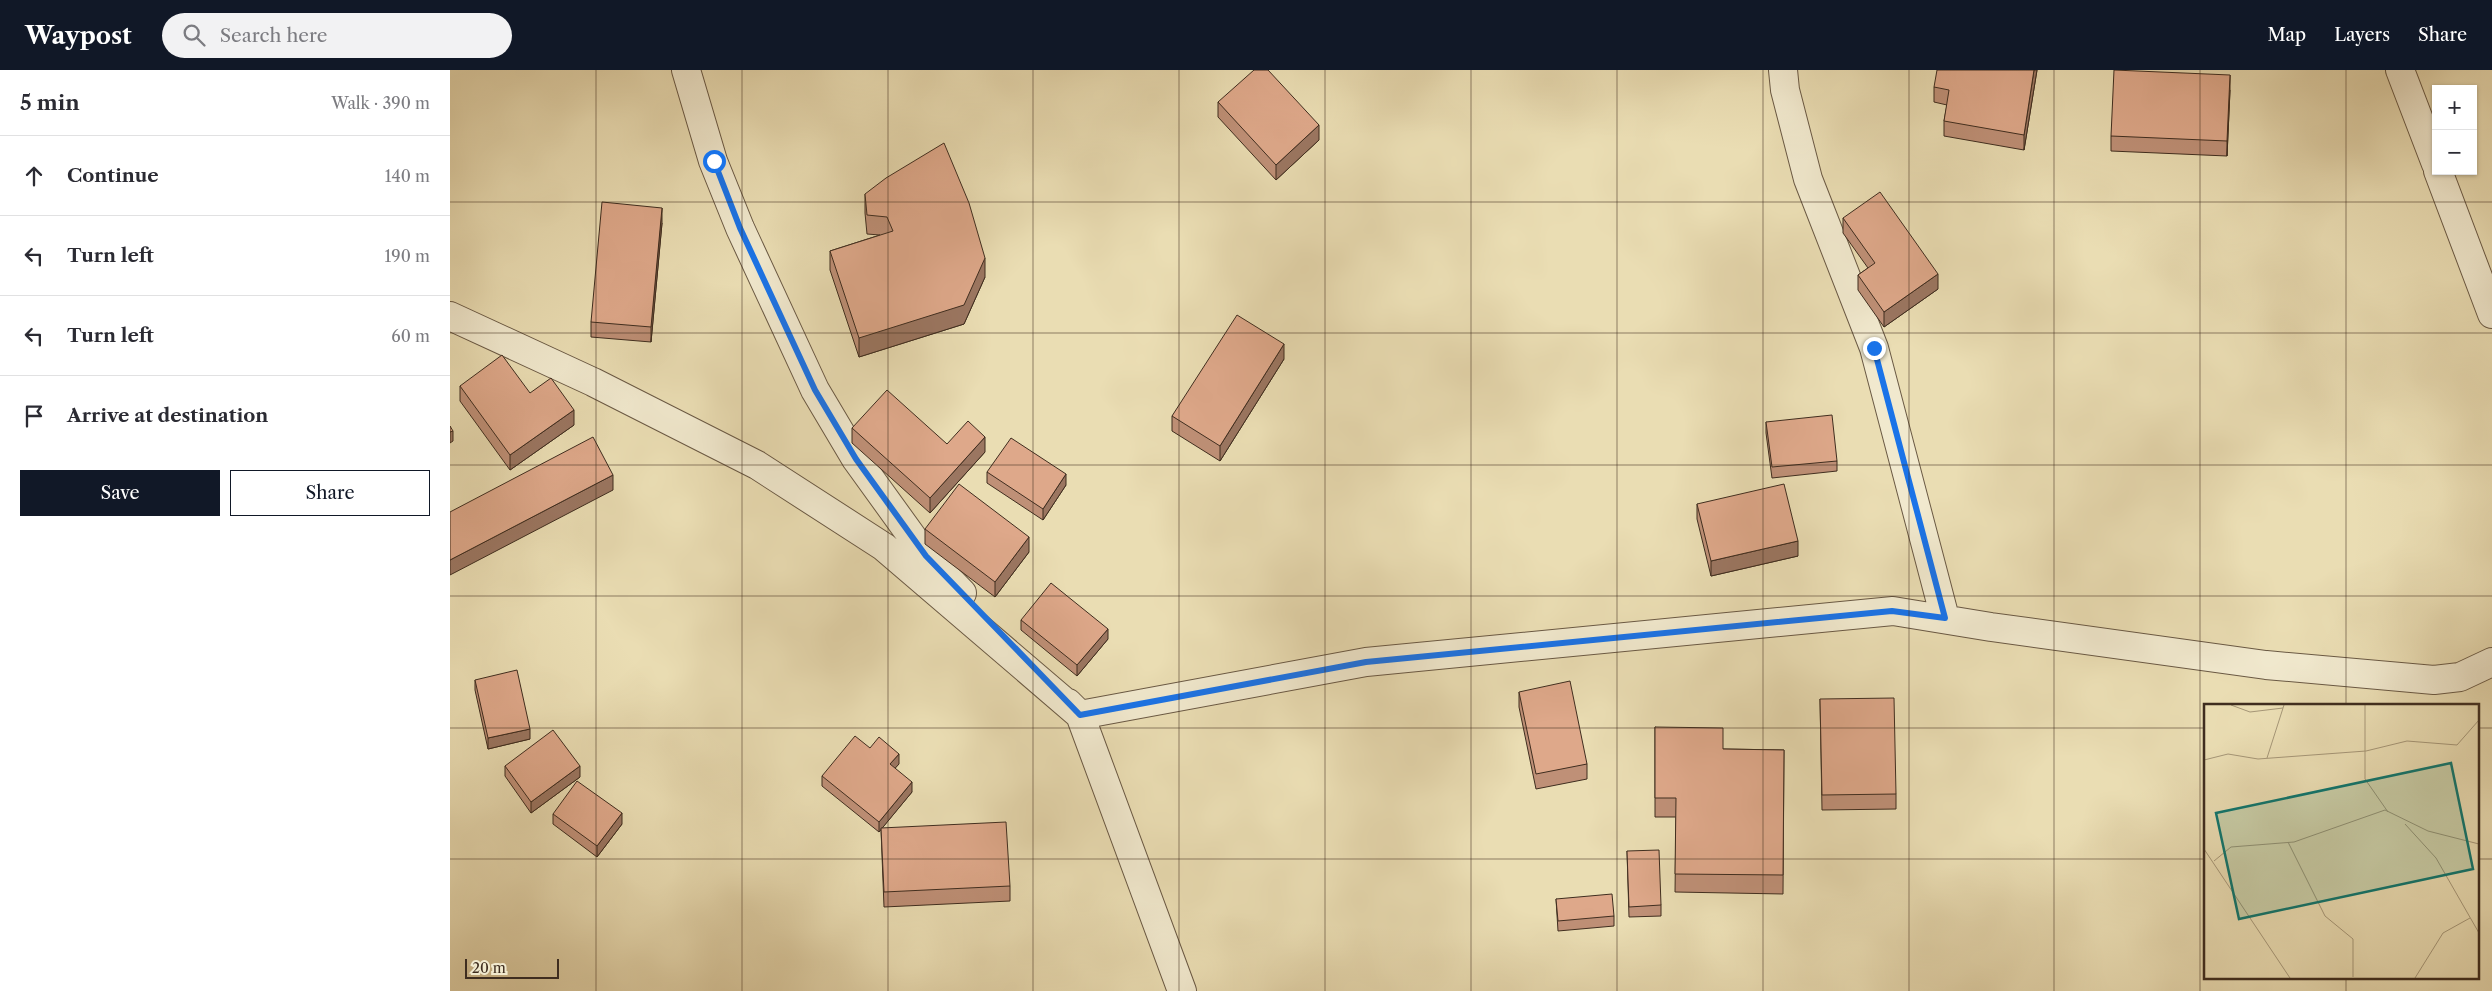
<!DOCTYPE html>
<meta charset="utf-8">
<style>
body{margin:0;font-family:"Libre Caslon Text",serif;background:#f2f2f3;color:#2b2b33}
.controls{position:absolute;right:15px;top:15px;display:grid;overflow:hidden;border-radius:0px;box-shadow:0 1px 4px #0004}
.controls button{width:45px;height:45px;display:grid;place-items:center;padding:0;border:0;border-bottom:1px solid #e1e1e2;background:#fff;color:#2b2b33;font:25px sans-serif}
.scale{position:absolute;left:15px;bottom:12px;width:94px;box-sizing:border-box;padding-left:5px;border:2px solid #3f2d1f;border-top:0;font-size:14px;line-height:18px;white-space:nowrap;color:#3f2d1f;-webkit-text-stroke:4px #f1e9ce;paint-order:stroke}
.stop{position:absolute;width:15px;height:15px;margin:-11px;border:4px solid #1a73e8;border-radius:50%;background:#fff}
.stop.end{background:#1a73e8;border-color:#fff;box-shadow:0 1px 5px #0008}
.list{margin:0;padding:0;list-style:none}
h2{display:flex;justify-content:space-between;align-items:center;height:65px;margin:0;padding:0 20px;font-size:21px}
h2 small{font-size:16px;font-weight:400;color:#7c7c81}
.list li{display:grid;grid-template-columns:32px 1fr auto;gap:15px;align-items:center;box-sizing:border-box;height:80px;padding:0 20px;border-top:1px solid #e1e1e2}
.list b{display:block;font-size:19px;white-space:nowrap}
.list em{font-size:16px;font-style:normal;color:#7c7c81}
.actions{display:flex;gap:10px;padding:15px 20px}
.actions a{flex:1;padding:11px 0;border:1px solid #111827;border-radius:0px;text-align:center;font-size:18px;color:#111827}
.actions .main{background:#111827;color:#fff}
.icon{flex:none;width:28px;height:28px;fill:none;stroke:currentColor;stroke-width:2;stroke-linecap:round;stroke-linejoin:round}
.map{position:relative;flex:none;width:2042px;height:921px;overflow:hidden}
header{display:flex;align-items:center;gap:30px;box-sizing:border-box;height:70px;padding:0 25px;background:#111827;color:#fff}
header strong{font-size:24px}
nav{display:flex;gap:28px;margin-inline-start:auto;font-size:18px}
.search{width:350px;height:45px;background:#f2f2f3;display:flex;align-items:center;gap:12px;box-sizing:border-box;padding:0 18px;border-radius:28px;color:#7c7c81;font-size:19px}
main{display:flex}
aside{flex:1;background:#fff}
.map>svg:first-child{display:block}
</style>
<header>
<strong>Waypost</strong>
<div class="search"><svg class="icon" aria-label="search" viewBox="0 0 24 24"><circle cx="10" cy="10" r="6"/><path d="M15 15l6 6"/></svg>Search here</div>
<nav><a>Map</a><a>Layers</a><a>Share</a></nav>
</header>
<main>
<aside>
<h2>5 min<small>Walk · 390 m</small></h2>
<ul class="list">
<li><svg class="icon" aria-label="ahead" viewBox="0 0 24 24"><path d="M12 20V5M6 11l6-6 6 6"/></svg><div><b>Continue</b></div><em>140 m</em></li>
<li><svg class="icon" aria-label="left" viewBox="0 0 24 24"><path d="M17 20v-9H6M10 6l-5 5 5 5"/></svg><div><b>Turn left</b></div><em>190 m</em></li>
<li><svg class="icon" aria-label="left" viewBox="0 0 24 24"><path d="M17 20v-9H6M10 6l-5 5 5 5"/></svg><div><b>Turn left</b></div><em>60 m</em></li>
<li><svg class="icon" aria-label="arrive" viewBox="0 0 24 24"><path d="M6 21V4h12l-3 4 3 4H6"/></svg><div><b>Arrive at destination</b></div></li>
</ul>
<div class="actions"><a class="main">Save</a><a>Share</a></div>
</aside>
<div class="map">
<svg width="2042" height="921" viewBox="0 0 2042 921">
<rect width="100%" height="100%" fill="#eaddb3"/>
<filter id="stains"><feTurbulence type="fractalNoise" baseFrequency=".004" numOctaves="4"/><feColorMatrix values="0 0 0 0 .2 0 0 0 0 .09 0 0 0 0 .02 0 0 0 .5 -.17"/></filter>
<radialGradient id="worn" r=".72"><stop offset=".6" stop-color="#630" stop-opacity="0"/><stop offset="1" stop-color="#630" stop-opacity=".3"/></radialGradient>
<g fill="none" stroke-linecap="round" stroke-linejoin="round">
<g stroke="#6a5944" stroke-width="30">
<path id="minor" d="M 236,0 L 263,91 L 290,158 L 365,320 L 406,389 L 476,486 L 512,523
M 1333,0 L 1335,20 L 1358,109 L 1424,278 L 1495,548
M 1950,0 L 1986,94
M 1988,101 L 2042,244
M 0,246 L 143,312 L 307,395 L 434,477 L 630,645 L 916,592 L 1443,541 L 1541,557 L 1816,595 L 1984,610 L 2010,607 L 2042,592
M 618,633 L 630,645 L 732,921"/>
</g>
<use href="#minor" stroke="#f1e9ce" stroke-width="28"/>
</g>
<path fill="#bf9077" stroke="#3f2d1f" d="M 1587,0 L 1574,80 L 1494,66 L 1494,51 L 1497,35 L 1484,32 L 1484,17 Z
M 1780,20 L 1777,86 L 1661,81 L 1661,66 Z
M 768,32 L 869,70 L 826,110 L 768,47 Z
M 415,124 L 535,207 L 514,254 L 409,287 L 380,200 L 380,181 L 430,165 L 417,164 L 415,143 Z
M 1393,148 L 1488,219 L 1434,257 L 1408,220 L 1408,205 L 1418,198 L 1393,163 Z
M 212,153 L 201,272 L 141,267 L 141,252 Z
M 834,289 L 770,391 L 722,361 L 722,346 Z
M 10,316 L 80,323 L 124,355 L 60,400 L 10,331 Z
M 1316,352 L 1387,391 L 1387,401 L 1322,408 L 1316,363 Z
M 402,358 L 497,374 L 535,382 L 480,443 L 402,373 Z
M 537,402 L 616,415 L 593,450 L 537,413 Z
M 1247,434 L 1348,486 L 1261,506 L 1247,449 Z
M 475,459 L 579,482 L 545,527 L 475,474 Z
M 571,550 L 658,569 L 627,606 L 571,560 Z
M 25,610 L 80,669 L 38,679 L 25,620 Z
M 1069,622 L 1137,694 L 1137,709 L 1086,719 L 1069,637 Z
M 1370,629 L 1446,724 L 1446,739 L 1372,740 Z
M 1205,657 L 1273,679 L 1334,680 L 1333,824 L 1225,822 L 1226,747 L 1205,747 Z
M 420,678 L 449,694 L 445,698 L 462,722 L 432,758 L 560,816 L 560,831 L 434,837 L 431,759 L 429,762 L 372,716 L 372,706 Z
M 55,696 L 130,707 L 81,743 L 55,706 Z
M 103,744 L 172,754 L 147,787 L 103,754 Z
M 1177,781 L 1211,835 L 1211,846 L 1179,847 Z
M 1106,829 L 1164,846 L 1164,856 L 1108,861 Z"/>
<path fill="#9b7661" stroke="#3f2d1f" d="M 1584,0 L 1587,0 L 1574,80 L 1574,65 Z
M 1780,5 L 1780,20 L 1777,86 L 1777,71 Z
M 869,55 L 869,70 L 826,110 L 826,95 Z
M 212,138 L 212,153 L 201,272 L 201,257 Z
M 535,188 L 535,207 L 514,254 L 409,287 L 409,268 Z
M 1488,204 L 1488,219 L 1434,257 L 1434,242 Z
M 834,274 L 834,289 L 770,391 L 770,376 Z
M 124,340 L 124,355 L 60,400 L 60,385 Z
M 3,361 L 3,371 L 0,373 L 0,362 Z
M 535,367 L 535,382 L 480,443 L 480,428 Z
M 616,404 L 616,415 L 593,450 L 593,439 Z
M 163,405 L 163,420 L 0,505 L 0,490 Z
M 579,467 L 579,482 L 545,527 L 545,512 Z
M 1348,471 L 1348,486 L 1261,506 L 1261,491 Z
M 658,559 L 658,569 L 627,606 L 627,595 Z
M 80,659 L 80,669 L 38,679 L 38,668 Z
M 449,684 L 449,694 L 440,704 L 440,694 Z
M 130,696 L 130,707 L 81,743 L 81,732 Z
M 462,712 L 462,722 L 429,762 L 429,752 Z
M 172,743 L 172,754 L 147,787 L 147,776 Z"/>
<path fill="#dea88a" stroke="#3f2d1f" d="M 804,0 L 818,0 L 869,55 L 826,95 L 768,32 Z
M 1487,0 L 1584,0 L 1574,65 L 1494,51 L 1499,20 L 1484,17 Z
M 1664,0 L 1780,5 L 1777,71 L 1661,66 Z
M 494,73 L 519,133 L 535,188 L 514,235 L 409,268 L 380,181 L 443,161 L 437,147 L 417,145 L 415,124 L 436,108 Z
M 1430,122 L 1488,204 L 1434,242 L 1408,205 L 1425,193 L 1393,148 Z
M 152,132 L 212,138 L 201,257 L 141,252 Z
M 787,245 L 834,274 L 770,376 L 722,346 Z
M 52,285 L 80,323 L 101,308 L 124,340 L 60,385 L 10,316 Z
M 437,320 L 497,374 L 518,351 L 535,367 L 480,428 L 402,358 Z
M 1382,345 L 1387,391 L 1322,397 L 1316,352 Z
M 0,356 L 3,361 L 0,362 Z
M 143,367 L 163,405 L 0,490 L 0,442 Z
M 561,368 L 616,404 L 593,439 L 537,402 Z
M 509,414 L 579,467 L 545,512 L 475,459 Z
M 1334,414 L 1348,471 L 1261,491 L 1247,434 Z
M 601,513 L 658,559 L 627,595 L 571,550 Z
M 67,600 L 80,659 L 38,668 L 25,610 Z
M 1120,611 L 1137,694 L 1086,704 L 1069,622 Z
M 1444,628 L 1446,724 L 1372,725 L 1370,629 Z
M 1205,657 L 1273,658 L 1273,679 L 1334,680 L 1333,805 L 1225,804 L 1226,728 L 1205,728 Z
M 103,660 L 130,696 L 81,732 L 55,696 Z
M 405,666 L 420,678 L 429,667 L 449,684 L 440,694 L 462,712 L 429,752 L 372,706 Z
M 127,711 L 172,743 L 147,776 L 103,744 Z
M 556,752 L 560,816 L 434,822 L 431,758 Z
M 1209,780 L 1211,835 L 1179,837 L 1177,781 Z
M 1162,824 L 1164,846 L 1108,851 L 1106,829 Z"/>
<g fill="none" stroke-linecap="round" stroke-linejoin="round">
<path stroke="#1a73e8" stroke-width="6" d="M 264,91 L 290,158 L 365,320 L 406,389 L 476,486 L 630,645 L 916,592 L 1442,541 L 1495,548 L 1424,278"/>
</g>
<path fill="none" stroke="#3f2d1f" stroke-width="1" stroke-opacity="0.55" d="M 146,0 L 146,921M 292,0 L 292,921M 438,0 L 438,921M 583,0 L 583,921M 729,0 L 729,921M 875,0 L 875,921M 1021,0 L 1021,921M 1167,0 L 1167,921M 1313,0 L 1313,921M 1459,0 L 1459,921M 1604,0 L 1604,921M 1750,0 L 1750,921M 1896,0 L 1896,635M 0,132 L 2042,132M 0,263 L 2042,263M 0,395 L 2042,395M 0,526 L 2042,526M 0,658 L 1756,658M 2028,658 L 2042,658M 0,789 L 1756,789M 2028,789 L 2042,789M 1896,907 L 1896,921"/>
<g transform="translate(1754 634)">
<rect width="275" height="275" fill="#eaddb3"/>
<path fill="none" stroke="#a69778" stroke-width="1" d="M 27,1 L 46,8 L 79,4M 161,1 L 161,75 L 184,108M 63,54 L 80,1M 0,56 L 24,50 L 54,55 L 162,47 L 203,37 L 253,41 L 275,16M 201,120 L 232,154 L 275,229M 84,138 L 121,212 L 149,235 L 149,273M 0,145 L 86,274M 10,157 L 27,143 L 90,138 L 181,106 L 224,127 L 275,140M 211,274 L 239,229 L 266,214"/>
<path fill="#0f766e" fill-opacity="0.15" stroke="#0f766e" stroke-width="2.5" d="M 247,59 L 269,165 L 35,215 L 12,109 Z"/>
<rect width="275" height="275" fill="none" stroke="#3f2d1f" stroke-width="2.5"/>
</g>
<rect width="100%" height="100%" filter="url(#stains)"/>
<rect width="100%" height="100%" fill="url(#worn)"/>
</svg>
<div class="controls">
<button>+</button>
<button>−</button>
</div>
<div class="scale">20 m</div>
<div class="stop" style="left:264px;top:91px"></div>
<div class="stop end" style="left:1424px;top:278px"></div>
</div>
</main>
